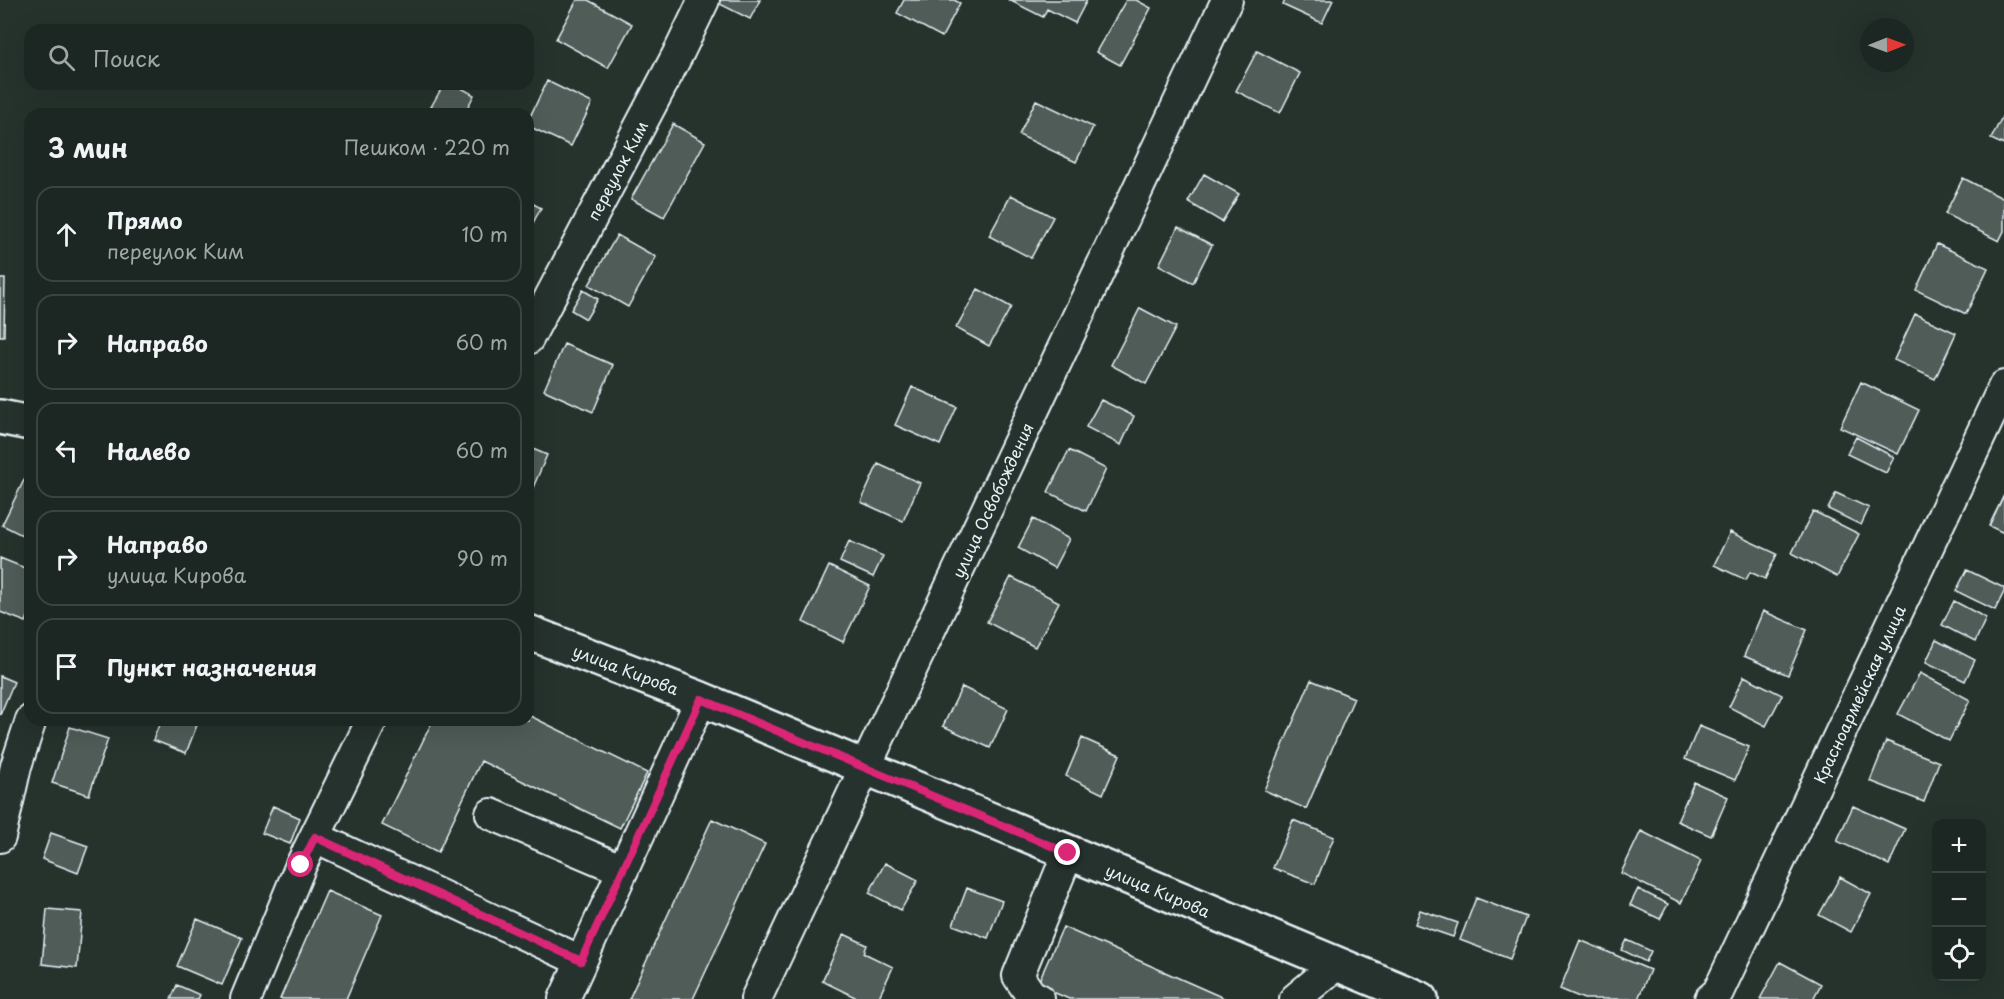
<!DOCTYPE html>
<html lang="ru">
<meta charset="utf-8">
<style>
body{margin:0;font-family:"Playpen Sans",sans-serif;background:#252e2a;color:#f1f3f6}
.controls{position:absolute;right:18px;bottom:18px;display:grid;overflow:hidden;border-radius:12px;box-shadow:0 6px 24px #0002}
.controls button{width:54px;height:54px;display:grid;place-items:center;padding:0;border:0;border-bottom:2px solid #3a4340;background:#1c2622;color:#f1f3f6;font:30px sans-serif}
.compass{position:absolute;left:1860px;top:18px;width:54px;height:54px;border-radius:50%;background:#1c2622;box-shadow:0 6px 24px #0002;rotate:89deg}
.stop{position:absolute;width:18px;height:18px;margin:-14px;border:4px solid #db2777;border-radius:50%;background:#fff}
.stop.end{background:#db2777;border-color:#fff;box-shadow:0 2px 6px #0008}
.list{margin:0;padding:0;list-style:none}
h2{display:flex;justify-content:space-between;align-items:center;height:78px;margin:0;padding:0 24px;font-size:26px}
h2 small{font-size:20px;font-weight:400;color:#a0a5a5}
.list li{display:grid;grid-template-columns:39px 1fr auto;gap:18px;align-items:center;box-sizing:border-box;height:96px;margin:0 12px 12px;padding:0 12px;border:2px solid #3a4340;border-radius:18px}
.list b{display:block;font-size:22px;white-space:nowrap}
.list p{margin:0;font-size:20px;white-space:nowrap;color:#a0a5a5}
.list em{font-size:20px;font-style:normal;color:#a0a5a5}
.icon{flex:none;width:33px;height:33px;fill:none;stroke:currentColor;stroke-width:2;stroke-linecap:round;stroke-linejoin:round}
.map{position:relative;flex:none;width:2004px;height:999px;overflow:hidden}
.search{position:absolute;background:#1c2622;box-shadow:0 6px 24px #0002;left:24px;top:24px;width:510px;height:66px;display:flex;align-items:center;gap:15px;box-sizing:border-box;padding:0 21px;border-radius:18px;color:#a0a5a5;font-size:22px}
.panel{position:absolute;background:#1c2622;box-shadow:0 6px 24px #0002;left:24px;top:108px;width:510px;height:618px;border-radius:18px}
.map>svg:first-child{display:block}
</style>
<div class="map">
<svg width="2004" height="999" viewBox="0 0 2004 999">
<rect width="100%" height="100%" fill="#26332d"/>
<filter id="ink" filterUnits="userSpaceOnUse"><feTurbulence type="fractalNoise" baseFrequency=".0167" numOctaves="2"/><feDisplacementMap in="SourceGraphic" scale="12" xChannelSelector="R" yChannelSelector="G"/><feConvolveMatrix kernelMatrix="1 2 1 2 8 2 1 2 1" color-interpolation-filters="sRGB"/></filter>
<g filter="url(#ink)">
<path fill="#505c59" stroke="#e8f1f8" stroke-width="1.5" d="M 577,0 L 588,0 L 632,24 L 608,68 L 556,39 Z
M 717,0 L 760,0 L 750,19 L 716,2 Z
M 904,0 L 954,0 L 960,3 L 942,37 L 897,13 Z
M 1009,0 L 1087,0 L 1075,23 L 1047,9 L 1043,17 Z
M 1126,0 L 1136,0 L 1151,8 L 1120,65 L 1096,52 Z
M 1285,0 L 1333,0 L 1322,23 L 1283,5 Z
M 1257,51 L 1300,73 L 1280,113 L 1236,91 Z
M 547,81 L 592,103 L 571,146 L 528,126 L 528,121 Z
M 444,84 L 454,84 L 474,95 L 464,114 L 427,114 Z
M 1036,100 L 1093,127 L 1076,162 L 1019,135 Z
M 2004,113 L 2004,145 L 1991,139 Z
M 673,124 L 705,142 L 664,217 L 631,199 Z
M 1204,174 L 1239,194 L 1222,222 L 1188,202 Z
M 1963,178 L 2004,199 L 2004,231 L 1999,241 L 1945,214 Z
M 1011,195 L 1053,217 L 1031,258 L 989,236 Z
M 528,201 L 541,208 L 528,232 Z
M 1178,227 L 1212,245 L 1193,283 L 1159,265 Z
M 617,235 L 656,257 L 628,307 L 589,285 Z
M 1937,244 L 1988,268 L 1966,314 L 1916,290 Z
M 0,279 L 5,279 L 4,336 L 0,336 Z
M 978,289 L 1011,307 L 989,346 L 956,328 Z
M 583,290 L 598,299 L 586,319 L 571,310 Z
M 1140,308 L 1176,327 L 1146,384 L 1111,365 Z
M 1915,314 L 1956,333 L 1935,379 L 1894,360 Z
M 564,344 L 613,365 L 593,412 L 544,390 Z
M 1861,382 L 1919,410 L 1898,454 L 1840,427 Z
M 912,387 L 957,407 L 940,445 L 895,425 Z
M 1101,400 L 1134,416 L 1121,445 L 1086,427 Z
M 1856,437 L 1894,457 L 1886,473 L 1847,454 Z
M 528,447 L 547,455 L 529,497 L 528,496 Z
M 1069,450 L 1106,469 L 1086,511 L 1048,492 Z
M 878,464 L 920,483 L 903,521 L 861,502 Z
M 25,478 L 30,480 L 30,534 L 28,538 L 2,525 Z
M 1836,493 L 1869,508 L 1861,525 L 1828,509 Z
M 2004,495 L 2004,533 L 1989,526 Z
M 1813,511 L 1859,534 L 1837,577 L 1792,553 Z
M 1033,519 L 1069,539 L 1054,568 L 1018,548 Z
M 1730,532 L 1777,554 L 1765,579 L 1750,572 L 1746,580 L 1714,565 Z
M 849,541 L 883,556 L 873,577 L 840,562 Z
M 0,558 L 30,570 L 30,612 L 26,622 L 0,612 Z
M 829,566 L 870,586 L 843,642 L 803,622 Z
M 1967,570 L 2004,588 L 2004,592 L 1995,610 L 1956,591 Z
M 1011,577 L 1059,602 L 1035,647 L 987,622 Z
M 1954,601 L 1986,618 L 1975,642 L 1942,625 Z
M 1763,611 L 1807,630 L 1788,675 L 1744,656 Z
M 1936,640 L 1975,660 L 1965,681 L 1926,662 Z
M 1920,673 L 1970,700 L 1949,741 L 1898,714 Z
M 0,676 L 14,682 L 0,715 Z
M 1744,676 L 1782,695 L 1766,726 L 1729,707 Z
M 1311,680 L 1354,698 L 1306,809 L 1264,790 Z
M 962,687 L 1008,709 L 990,748 L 943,726 Z
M 528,715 L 647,773 L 620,828 L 481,761 L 438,852 L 382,825 L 433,720 L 528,720 Z
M 161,720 L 199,720 L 186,753 L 153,740 Z
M 1699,726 L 1749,747 L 1735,780 L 1685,759 Z
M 70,727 L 108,739 L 89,795 L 52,783 Z
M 1082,738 L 1120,755 L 1103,794 L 1066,776 Z
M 1886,741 L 1939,762 L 1924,802 L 1870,781 Z
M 1694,782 L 1728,797 L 1711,836 L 1677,821 Z
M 273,806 L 300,818 L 290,844 L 262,833 Z
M 1853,806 L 1905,829 L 1889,865 L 1837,841 Z
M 712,819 L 765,844 L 693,999 L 629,999 Z
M 1293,820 L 1334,837 L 1315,884 L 1273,868 Z
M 1641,831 L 1701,861 L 1681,903 L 1621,873 Z
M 51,833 L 88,846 L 78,873 L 42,859 Z
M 885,863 L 918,880 L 901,910 L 869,893 Z
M 1840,877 L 1871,894 L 1851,932 L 1819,915 Z
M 967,888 L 1002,901 L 988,938 L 953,925 Z
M 1638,889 L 1668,904 L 1660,919 L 1630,905 Z
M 327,891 L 382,915 L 346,999 L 280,999 Z
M 1476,898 L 1526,917 L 1510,959 L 1460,940 Z
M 47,909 L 82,912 L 77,968 L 42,964 Z
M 1420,910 L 1458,923 L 1453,937 L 1415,924 Z
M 197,919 L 242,938 L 222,985 L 177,966 Z
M 1063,927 L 1226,999 L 1069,999 L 1037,985 Z
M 844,934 L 867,945 L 864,953 L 893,967 L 878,999 L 859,999 L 822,981 Z
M 1580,940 L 1650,970 L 1638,999 L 1584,999 L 1560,989 Z
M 1627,940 L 1651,951 L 1646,962 L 1622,950 Z
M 1780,962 L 1821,984 L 1813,999 L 1760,999 Z
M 177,985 L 200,995 L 198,999 L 171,999 Z"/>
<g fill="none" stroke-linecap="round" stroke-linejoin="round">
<g stroke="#e8f1f8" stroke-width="34">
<path id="minor" d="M 528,339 L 680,50 L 704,0
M 491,814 L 623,870
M 0,837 L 16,766 L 31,720
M 315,837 L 581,961
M 246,999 L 301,865 L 372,720
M 564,999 L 701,699
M 756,999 L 1227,0
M 1039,999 L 1031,995 L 1018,976 L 1068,853
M 1295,999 L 1337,964
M 1710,999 L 1718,992 L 2004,386"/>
</g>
<g stroke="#e8f1f8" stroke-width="38">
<path id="major" d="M 0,417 L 30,423
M 528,632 L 701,699 L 1421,999"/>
</g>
<use href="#minor" stroke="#26332d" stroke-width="30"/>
<use href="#major" stroke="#26332d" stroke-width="33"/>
</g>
</g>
<g fill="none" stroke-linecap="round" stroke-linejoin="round" filter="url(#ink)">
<path stroke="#db2777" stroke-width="8" d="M 301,865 L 315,837 L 581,961 L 701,699 L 1068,853"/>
</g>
<g text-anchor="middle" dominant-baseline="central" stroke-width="4.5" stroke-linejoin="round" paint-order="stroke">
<g font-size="16" fill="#e8f1f8" stroke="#26332d">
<text transform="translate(617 170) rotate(-62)">переулок Ким</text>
<text transform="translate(992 500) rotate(-65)">улица Освобождения</text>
<text transform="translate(626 669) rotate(21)">улица Кирова</text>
<text transform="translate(1859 694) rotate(-65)">Красноармейская улица</text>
<text transform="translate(1158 890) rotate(23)">улица Кирова</text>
</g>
</g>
</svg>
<div class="controls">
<button>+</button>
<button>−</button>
<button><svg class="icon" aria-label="locate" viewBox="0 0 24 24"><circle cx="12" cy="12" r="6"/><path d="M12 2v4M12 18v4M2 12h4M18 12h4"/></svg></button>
</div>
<svg class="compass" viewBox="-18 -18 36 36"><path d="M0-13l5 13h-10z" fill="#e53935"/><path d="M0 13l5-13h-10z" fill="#a0a5a5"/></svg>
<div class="stop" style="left:301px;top:865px"></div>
<div class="stop end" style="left:1068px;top:853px"></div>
<div class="search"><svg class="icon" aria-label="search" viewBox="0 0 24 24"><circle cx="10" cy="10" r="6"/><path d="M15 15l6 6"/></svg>Поиск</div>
<section class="panel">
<h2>3 мин<small>Пешком · 220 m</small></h2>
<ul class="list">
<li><svg class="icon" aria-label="ahead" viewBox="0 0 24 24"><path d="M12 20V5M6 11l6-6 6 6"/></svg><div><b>Прямо</b><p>переулок Ким</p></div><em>10 m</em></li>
<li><svg class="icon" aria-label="right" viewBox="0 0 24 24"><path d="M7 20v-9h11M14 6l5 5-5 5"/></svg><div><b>Направо</b></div><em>60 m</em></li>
<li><svg class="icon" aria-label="left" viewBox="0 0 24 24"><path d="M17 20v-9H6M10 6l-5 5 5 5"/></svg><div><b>Налево</b></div><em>60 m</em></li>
<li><svg class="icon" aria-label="right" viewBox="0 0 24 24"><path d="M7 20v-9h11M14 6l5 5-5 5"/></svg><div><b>Направо</b><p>улица Кирова</p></div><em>90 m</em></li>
<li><svg class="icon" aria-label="arrive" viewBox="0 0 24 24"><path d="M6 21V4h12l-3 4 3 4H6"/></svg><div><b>Пункт назначения</b></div></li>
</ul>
</section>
</div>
